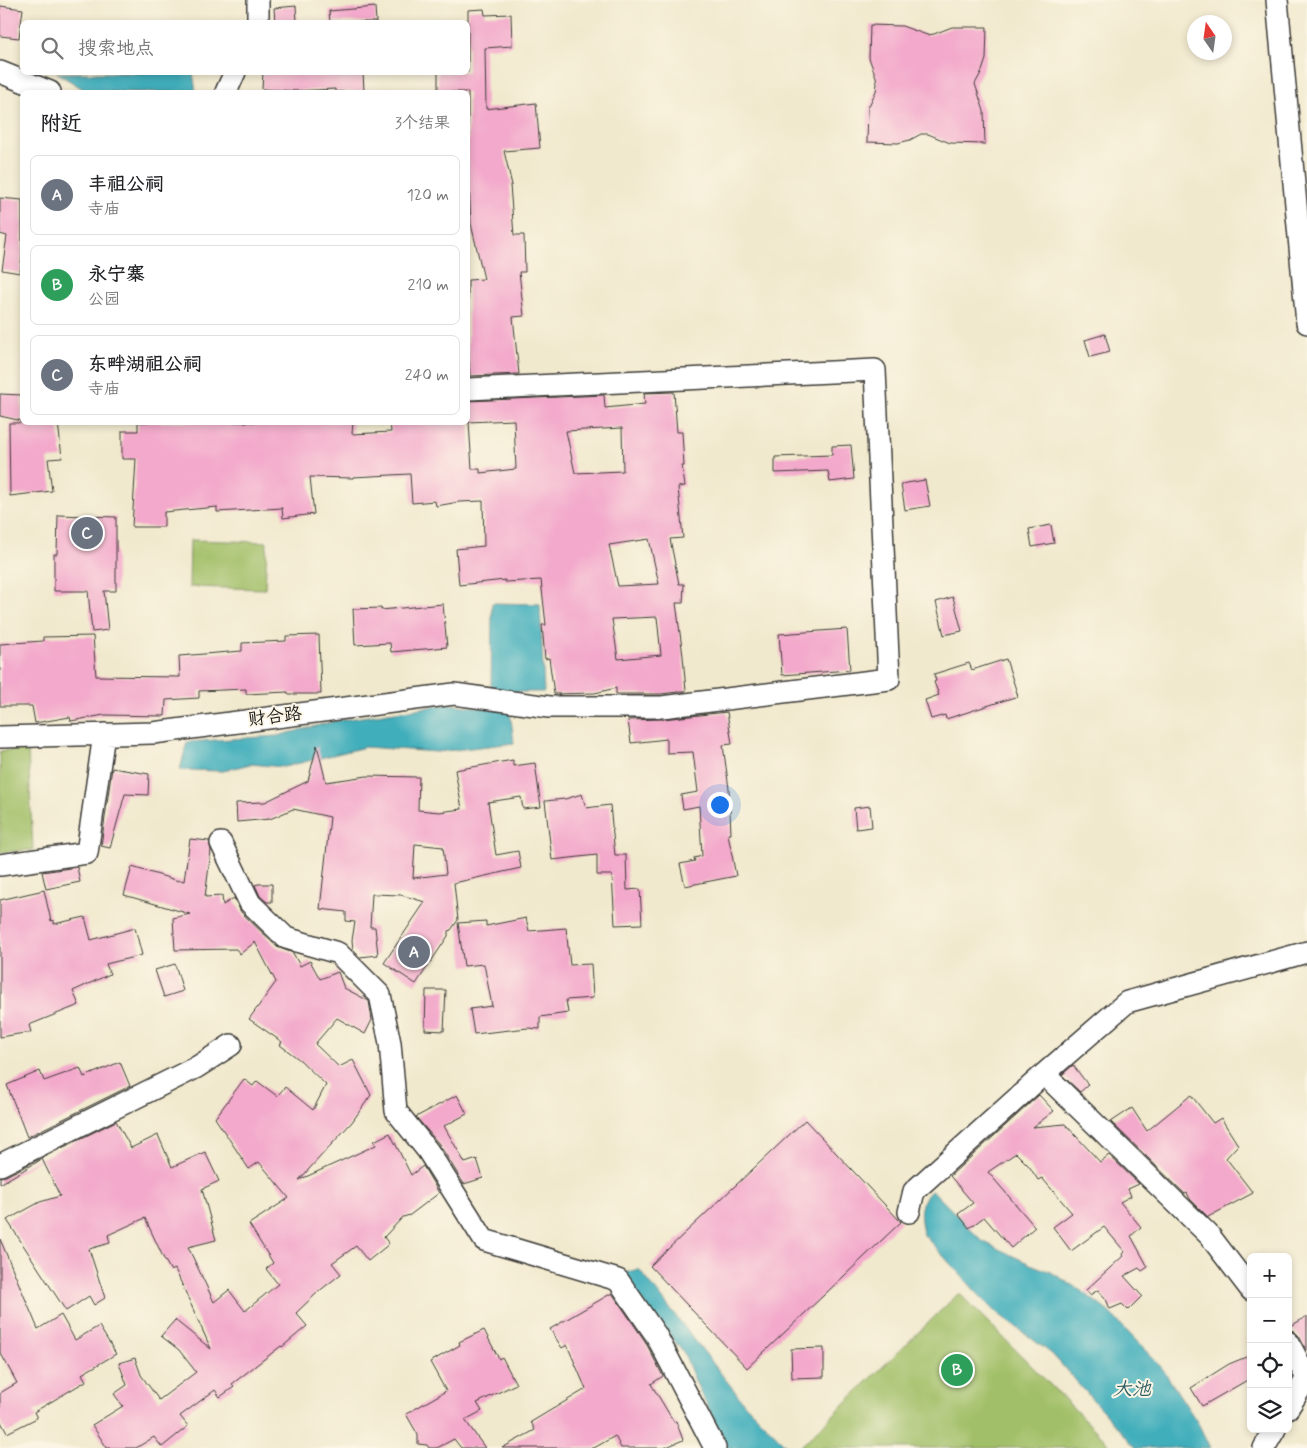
<!DOCTYPE html>
<html lang="zh">
<meta charset="utf-8">
<style>
body{margin:0;font-family:Mynerve,"LXGW WenKai TC",sans-serif;background:#f6f6f6;color:#202124}
.controls{position:absolute;right:15px;bottom:15px;display:grid;overflow:hidden;border-radius:8px;box-shadow:0 2px 8px #0003}
.controls button{width:45px;height:45px;display:grid;place-items:center;padding:0;border:0;border-bottom:1px solid #e0e0e0;background:#fff;color:#202124;font:25px sans-serif}
.compass{position:absolute;left:1187px;top:15px;width:45px;height:45px;border-radius:50%;background:#fff;box-shadow:0 2px 8px #0003;rotate:347deg}
.you{position:absolute;left:719px;top:804px;width:18px;height:18px;margin:-12px;border:4px solid #fff;border-radius:50%;background:#1a73e8;box-shadow:0 0 0 8px #1a73e833}
.badge{display:grid;place-items:center;width:32px;height:32px;border-radius:50%;background:#b45309;color:#fff;font-size:16px;font-weight:700}
.pin{position:absolute;translate:-50% -50%;border:2px solid #fff;box-shadow:0 1px 5px #0006}
.list{margin:0;padding:0;list-style:none}
h2{display:flex;justify-content:space-between;align-items:center;height:65px;margin:0;padding:0 20px;font-size:21px}
h2 small{font-size:16px;font-weight:400;color:#757577}
.list li{display:grid;grid-template-columns:32px 1fr auto;gap:15px;align-items:center;box-sizing:border-box;height:80px;margin:0 10px 10px;padding:0 10px;border:1px solid #e0e0e0;border-radius:8px}
.list b{display:block;font-size:19px;white-space:nowrap}
.list p{margin:0;font-size:16px;white-space:nowrap;color:#757577}
.list em{font-size:16px;font-style:normal;color:#757577}
.icon{flex:none;width:28px;height:28px;fill:none;stroke:currentColor;stroke-width:2;stroke-linecap:round;stroke-linejoin:round}
.map{position:relative;flex:none;width:1307px;height:1448px;overflow:hidden}
.search{position:absolute;background:#fff;box-shadow:0 2px 8px #0003;left:20px;top:20px;width:450px;height:55px;display:flex;align-items:center;gap:12px;box-sizing:border-box;padding:0 18px;border-radius:8px;color:#757577;font-size:19px}
.panel{position:absolute;background:#fff;box-shadow:0 2px 8px #0003;left:20px;top:90px;width:450px;height:335px;border-radius:8px}
.map>svg:first-child{display:block}
</style>
<div class="map">
<svg width="1307" height="1448" viewBox="0 0 1307 1448">
<rect width="100%" height="100%" fill="#fcf5e5"/>
<filter id="ink" filterUnits="userSpaceOnUse"><feTurbulence type="fractalNoise" baseFrequency=".02" numOctaves="2"/><feDisplacementMap in="SourceGraphic" scale="10" xChannelSelector="R" yChannelSelector="G"/><feConvolveMatrix kernelMatrix="1 2 1 2 8 2 1 2 1" color-interpolation-filters="sRGB"/></filter>
<filter id="wash" filterUnits="userSpaceOnUse"><feTurbulence type="fractalNoise" baseFrequency=".0096" numOctaves="4" result="noise"/><feDisplacementMap in="SourceGraphic" scale="20" xChannelSelector="R" yChannelSelector="G"/><feGaussianBlur stdDeviation="1.12" result="paint"/><feColorMatrix in="noise" values="0 0 0 0 0 0 0 0 0 0 0 0 0 0 0 0 0 1.4 0 .05"/><feComposite in="paint" operator="in"/></filter>
<g filter="url(#wash)">
<rect width="100%" height="100%" fill="#f1e9cd"/>
<path fill="#a1bf67" stroke="#5e6e42" d="M 190,540 L 267,542 L 265,589 L 189,587 Z
M 28,749 L 33,850 L 0,852 L 0,751 Z
M 959,1293 L 1113,1448 L 801,1448 L 800,1447 Z"/>
<path fill="#3faebb" stroke="#2e656c" d="M 57,73 L 193,73 L 196,92 L 88,92 Z
M 492,603 L 540,604 L 544,692 L 491,692 Z
M 449,704 L 510,711 L 514,743 L 437,752 L 365,747 L 284,767 L 250,764 L 223,771 L 180,770 L 187,742 L 277,736 L 335,721 Z
M 931,1191 L 936,1194 L 982,1241 L 1030,1264 L 1051,1272 L 1083,1292 L 1109,1312 L 1162,1368 L 1199,1425 L 1210,1448 L 1136,1448 L 1052,1354 L 992,1309 L 923,1234 C 920,1214 917,1206 931,1191 Z
M 639,1269 L 744,1403 L 789,1448 L 729,1448 L 725,1442 L 696,1383 L 684,1353 L 625,1280 L 627,1272 Z"/>
<g id="blocks">
<path fill="#f3a9cb" fill-rule="evenodd" d="M 0,6 L 23,9 L 19,38 L 0,36 Z
M 296,6 L 297,22 L 275,22 L 274,8 Z
M 375,7 L 376,22 L 330,22 L 329,11 Z
M 484,9 L 485,15 L 511,14 L 512,46 L 485,48 L 486,109 L 536,103 L 540,148 L 504,151 L 512,185 L 510,185 L 514,235 L 524,235 L 525,272 L 519,272 L 524,316 L 513,317 L 519,374 L 470,376 L 468,347 L 468,280 L 484,279 L 471,224 L 469,183 L 468,183 L 468,92 L 438,92 L 438,72 L 468,72 L 468,10 Z
M 870,25 L 902,26 L 927,35 L 934,34 L 952,27 L 987,27 L 986,59 L 982,71 L 975,84 L 984,111 L 985,144 L 950,143 L 928,134 L 921,134 L 910,140 L 898,143 L 867,142 L 868,108 L 876,91 L 877,84 L 876,77 L 869,58 Z
M 263,72 L 363,72 L 364,91 L 335,92 L 335,89 L 296,91 L 262,89 Z
M 0,198 L 22,200 L 22,255 L 20,273 L 2,270 L 7,236 L 0,234 Z
M 1105,334 L 1110,352 L 1090,357 L 1085,340 Z
M 674,392 L 677,432 L 682,432 L 684,466 L 682,466 L 685,486 L 678,487 L 683,538 L 670,539 L 679,584 L 684,584 L 683,603 L 676,603 L 683,656 L 686,691 L 661,694 L 616,694 L 616,688 L 595,693 L 554,694 L 549,658 L 545,659 L 542,625 L 546,625 L 541,580 L 505,582 L 505,580 L 459,585 L 456,549 L 484,546 L 483,501 L 459,502 L 436,506 L 435,501 L 412,503 L 410,474 L 353,477 L 353,478 L 310,477 L 314,514 L 283,518 L 282,508 L 217,512 L 217,507 L 164,512 L 164,527 L 132,527 L 136,459 L 122,459 L 122,431 L 138,431 L 138,422 L 353,422 L 352,434 L 391,432 L 390,422 L 469,422 L 472,469 L 480,469 L 480,473 L 516,469 L 514,420 L 468,422 L 468,401 L 604,395 L 605,408 L 645,404 L 644,393 ZM 622,428 L 623,471 L 575,473 L 566,431 ZM 649,539 L 659,584 L 618,586 L 609,545 ZM 657,617 L 661,655 L 618,659 L 612,619 Z
M 0,394 L 22,395 L 22,421 L 0,416 Z
M 58,422 L 62,458 L 48,459 L 52,491 L 10,496 L 9,423 Z
M 851,445 L 854,479 L 830,482 L 828,471 L 775,473 L 775,457 L 832,455 L 832,446 Z
M 925,480 L 930,506 L 905,510 L 901,484 Z
M 58,515 L 116,517 L 116,591 L 104,591 L 108,630 L 92,632 L 88,591 L 54,591 L 54,554 L 57,554 Z
M 1051,525 L 1054,543 L 1032,547 L 1029,529 Z
M 953,597 L 962,631 L 944,635 L 936,602 Z
M 443,604 L 447,647 L 391,652 L 390,643 L 355,645 L 353,609 L 381,608 L 381,610 Z
M 847,629 L 850,670 L 782,675 L 779,634 Z
M 319,635 L 321,694 L 288,694 L 288,692 L 246,694 L 246,689 L 199,691 L 199,698 L 166,700 L 165,716 L 104,715 L 71,721 L 70,717 L 35,723 L 32,706 L 0,706 L 0,644 L 43,641 L 43,637 L 93,636 L 96,676 L 180,677 L 179,656 L 242,651 L 242,643 L 286,641 L 286,636 Z
M 1006,659 L 1018,696 L 946,719 L 945,715 L 931,719 L 925,700 L 939,695 L 934,682 L 936,681 L 934,674 L 969,663 L 972,670 Z
M 727,712 L 732,744 L 723,745 L 729,789 L 731,834 L 728,834 L 736,876 L 685,886 L 680,864 L 695,861 L 694,858 L 702,856 L 699,806 L 683,809 L 681,795 L 698,792 L 693,752 L 667,753 L 667,739 L 631,743 L 628,720 L 663,719 Z
M 317,745 L 326,782 L 367,776 L 419,777 L 418,810 L 439,812 L 462,809 L 455,770 L 513,760 L 513,766 L 535,763 L 541,807 L 523,809 L 521,797 L 488,802 L 496,855 L 518,851 L 521,868 L 454,883 L 458,920 L 451,930 L 448,931 L 448,936 L 416,984 L 384,963 L 425,902 L 401,895 L 372,894 L 370,927 L 375,927 L 378,955 L 360,957 L 353,950 L 352,940 L 355,922 L 346,921 L 346,912 L 320,909 L 330,817 L 293,809 L 270,819 L 237,822 L 236,803 L 265,802 L 308,781 ZM 415,844 L 443,847 L 446,874 L 413,878 Z
M 112,768 L 149,774 L 148,795 L 125,794 L 110,848 L 101,846 Z
M 582,794 L 586,808 L 610,805 L 615,855 L 626,855 L 627,890 L 640,889 L 642,924 L 615,925 L 612,875 L 597,875 L 597,855 L 552,860 L 545,801 L 565,799 Z
M 870,806 L 872,827 L 856,829 L 854,808 Z
M 190,839 L 209,841 L 211,851 L 205,897 L 222,896 L 223,905 L 234,898 L 241,912 L 277,947 L 293,953 L 300,966 L 310,961 L 320,979 L 338,972 L 344,988 L 369,1001 L 372,1020 L 365,1034 L 337,1018 L 315,1044 L 339,1067 L 353,1060 L 371,1095 L 352,1122 L 299,1180 L 376,1145 L 374,1141 L 390,1133 L 411,1175 L 423,1166 L 439,1193 L 410,1215 L 403,1217 L 384,1237 L 389,1244 L 368,1261 L 356,1246 L 332,1263 L 341,1274 L 318,1292 L 296,1313 L 307,1326 L 282,1347 L 281,1346 L 232,1384 L 234,1387 L 220,1397 L 215,1390 L 180,1416 L 188,1426 L 162,1447 L 154,1437 L 136,1448 L 107,1448 L 92,1425 L 123,1406 L 114,1394 L 127,1385 L 119,1363 L 135,1358 L 141,1375 L 159,1400 L 196,1372 L 179,1350 L 161,1336 L 175,1320 L 211,1349 L 175,1269 L 171,1271 L 163,1257 L 145,1218 L 108,1235 L 110,1243 L 89,1249 L 105,1298 L 94,1305 L 89,1296 L 66,1311 L 7,1220 L 40,1202 L 60,1196 L 42,1159 L 0,1184 L 0,1177 L 6,1176 L 116,1121 L 131,1148 L 158,1135 L 172,1167 L 205,1152 L 219,1181 L 202,1189 L 216,1240 L 188,1247 L 214,1302 L 229,1290 L 245,1311 L 278,1284 L 266,1269 L 273,1263 L 249,1224 L 289,1198 L 259,1162 L 249,1169 L 215,1118 L 244,1079 L 253,1086 L 257,1081 L 277,1096 L 285,1087 L 313,1110 L 326,1085 L 300,1060 L 280,1045 L 282,1042 L 249,1019 L 276,982 L 255,942 L 240,954 L 236,949 L 175,950 L 173,918 L 190,914 L 124,895 L 132,867 L 179,881 L 180,880 L 184,881 Z
M 77,867 L 80,882 L 46,889 L 42,872 Z
M 258,884 L 272,884 L 272,902 L 267,902 L 260,896 L 255,885 Z
M 44,890 L 51,921 L 54,920 L 54,924 L 85,917 L 91,940 L 135,928 L 142,955 L 106,964 L 110,974 L 73,991 L 79,1005 L 29,1025 L 31,1032 L 0,1037 L 0,900 Z
M 526,918 L 529,931 L 566,928 L 570,965 L 591,964 L 593,998 L 566,1000 L 568,1013 L 540,1017 L 540,1029 L 528,1028 L 474,1034 L 470,1009 L 492,1006 L 484,964 L 464,966 L 458,923 L 486,921 L 486,926 Z
M 175,964 L 183,991 L 164,997 L 155,970 Z
M 426,990 L 446,990 L 444,1031 L 425,1030 Z
M 120,1062 L 130,1086 L 27,1137 L 7,1085 L 40,1071 L 44,1081 L 80,1068 L 84,1077 Z
M 1073,1065 L 1088,1085 L 1080,1092 L 1062,1075 Z
M 457,1095 L 467,1114 L 444,1126 L 465,1163 L 477,1159 L 483,1178 L 464,1184 L 439,1144 L 416,1117 Z
M 1039,1095 L 1054,1111 L 1033,1127 L 1065,1124 L 1100,1162 L 1109,1155 L 1139,1184 L 1128,1189 L 1131,1196 L 1120,1202 L 1141,1227 L 1131,1236 L 1148,1267 L 1142,1271 L 1139,1268 L 1124,1276 L 1142,1296 L 1128,1310 L 1122,1304 L 1110,1309 L 1106,1299 L 1098,1290 L 1090,1295 L 1086,1290 L 1123,1256 L 1122,1254 L 1125,1252 L 1104,1227 L 1071,1251 L 1053,1227 L 1072,1213 L 1042,1178 L 1038,1180 L 1029,1166 L 1016,1153 L 988,1172 L 1035,1227 L 1011,1248 L 984,1217 L 969,1228 L 958,1214 L 973,1203 L 950,1176 Z
M 1191,1095 L 1213,1123 L 1221,1118 L 1238,1145 L 1226,1158 L 1253,1193 L 1208,1217 L 1190,1199 L 1187,1193 L 1185,1194 L 1111,1122 L 1132,1108 L 1147,1131 Z
M 805,1120 L 901,1222 L 747,1368 L 650,1266 Z
M 0,1239 L 38,1329 L 61,1315 L 75,1340 L 99,1326 L 116,1354 L 82,1374 L 86,1381 L 34,1412 L 37,1418 L 7,1433 L 0,1420 L 0,1393 L 17,1383 L 0,1352 Z
M 612,1293 L 645,1341 L 663,1376 L 651,1384 L 674,1422 L 676,1421 L 683,1440 L 664,1448 L 621,1448 L 615,1436 L 594,1448 L 502,1448 L 535,1430 L 531,1422 L 586,1389 L 567,1345 L 562,1348 L 550,1329 Z
M 1307,1316 L 1307,1350 L 1306,1350 L 1299,1336 L 1294,1331 L 1288,1330 L 1288,1328 Z
M 484,1330 L 499,1359 L 502,1357 L 516,1384 L 477,1403 L 482,1411 L 465,1420 L 485,1448 L 461,1448 L 454,1439 L 437,1448 L 429,1448 L 427,1445 L 418,1444 L 418,1435 L 406,1414 L 446,1391 L 430,1362 L 460,1345 L 459,1342 Z
M 824,1348 L 824,1377 L 792,1378 L 791,1349 Z
M 1251,1355 L 1251,1378 L 1202,1406 L 1191,1388 L 1229,1364 Z"/>
</g>
</g>
<g filter="url(#ink)">
<use href="#blocks" fill-opacity="0" stroke="#3c3b37" stroke-width="1"/>
<g fill="none" stroke-linecap="round" stroke-linejoin="round">
<g stroke="#3c3b37" stroke-width="24">
<path id="minor" d="M 1277,0 L 1307,323
M 258,22 L 258,0
M 0,72 L 50,92
M 226,92 L 235,72
M 0,737 L 153,733 L 454,694 L 549,707 L 662,707 L 889,679 L 875,370 L 468,389
M 221,843 L 250,903 L 286,938 L 338,953 L 380,995 L 390,1043 L 396,1111 L 428,1151 L 484,1240 L 618,1280 L 656,1335 L 715,1448
M 0,865 L 87,853 L 104,734
M 1044,1074 L 1209,1235 L 1251,1290
M 0,1165 L 197,1067 L 231,1045
M 909,1212 L 914,1191 L 1044,1074 L 1127,1002 L 1307,952
M 1288,1342 L 1307,1378 L 1288,1408
M 1264,1448 L 1275,1429"/>
</g>
<use href="#minor" stroke="#fff" stroke-width="21"/>
</g>
</g>
<g text-anchor="middle" dominant-baseline="central" stroke-width="4" stroke-linejoin="round" paint-order="stroke">
<g font-size="18" fill="#1c1c1c" stroke="#fcf5e5">
<text transform="translate(275 717) rotate(-7)">财合路</text>
</g>
<g font-size="19" font-style="italic" fill="#2c5e64" stroke="#fcf5e5">
<text x="1132" y="1389">大池</text>
</g>
</g>
</svg>
<div class="controls">
<button>+</button>
<button>−</button>
<button><svg class="icon" aria-label="locate" viewBox="0 0 24 24"><circle cx="12" cy="12" r="6"/><path d="M12 2v4M12 18v4M2 12h4M18 12h4"/></svg></button>
<button><svg class="icon" aria-label="layers" viewBox="0 0 24 24"><path d="M12 4l9 5-9 5-9-5zM3 14l9 5 9-5"/></svg></button>
</div>
<svg class="compass" viewBox="-18 -18 36 36"><path d="M0-13l5 13h-10z" fill="#e53935"/><path d="M0 13l5-13h-10z" fill="#757577"/></svg>
<div class="you"></div>
<div class="pin badge" style="left:414px;top:952px;background:#6b7280">A</div>
<div class="pin badge" style="left:957px;top:1370px;background:#2e9e5b">B</div>
<div class="pin badge" style="left:87px;top:533px;background:#6b7280">C</div>
<div class="search"><svg class="icon" aria-label="search" viewBox="0 0 24 24"><circle cx="10" cy="10" r="6"/><path d="M15 15l6 6"/></svg>搜索地点</div>
<section class="panel">
<h2>附近<small>3个结果</small></h2>
<ul class="list">
<li><span class="badge" style="background:#6b7280">A</span><div><b>丰祖公祠</b><p>寺庙</p></div><em>120 m</em></li>
<li><span class="badge" style="background:#2e9e5b">B</span><div><b>永宁寨</b><p>公园</p></div><em>210 m</em></li>
<li><span class="badge" style="background:#6b7280">C</span><div><b>东畔湖祖公祠</b><p>寺庙</p></div><em>240 m</em></li>
</ul>
</section>
</div>
